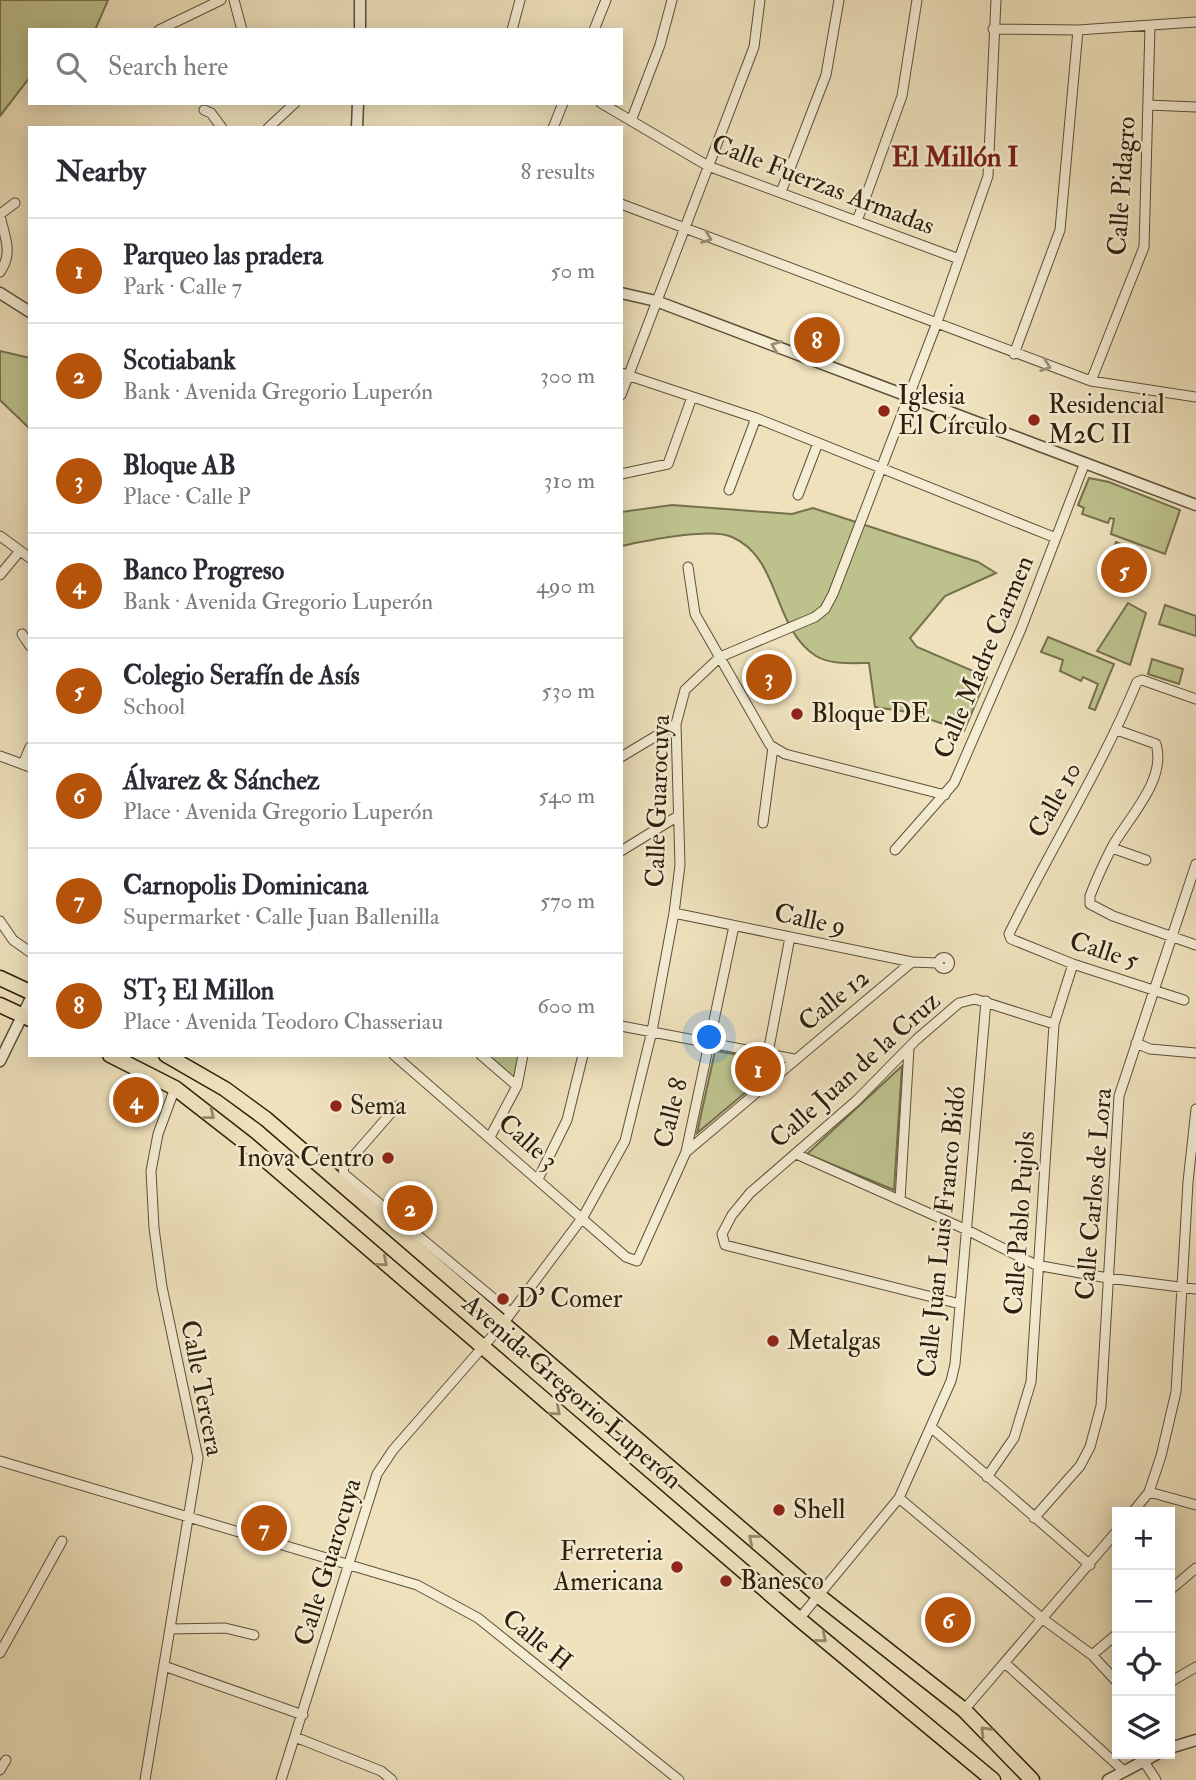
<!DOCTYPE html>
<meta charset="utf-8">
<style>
body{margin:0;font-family:"IM FELL Double Pica",serif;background:#f2f2f3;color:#2b2b33}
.controls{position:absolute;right:21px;bottom:21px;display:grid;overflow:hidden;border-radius:0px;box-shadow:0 4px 18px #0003}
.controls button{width:63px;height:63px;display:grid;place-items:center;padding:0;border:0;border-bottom:2px solid #e1e1e2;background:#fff;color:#2b2b33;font:35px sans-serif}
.you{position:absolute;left:710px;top:1038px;width:24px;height:24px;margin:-18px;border:5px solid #fff;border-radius:50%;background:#1a73e8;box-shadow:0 0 0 10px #1a73e833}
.badge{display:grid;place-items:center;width:46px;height:46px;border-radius:50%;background:#b45309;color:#fff;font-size:23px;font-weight:700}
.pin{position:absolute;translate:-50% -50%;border:4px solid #fff;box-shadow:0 2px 7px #0006}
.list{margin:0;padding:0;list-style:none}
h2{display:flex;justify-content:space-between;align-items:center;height:91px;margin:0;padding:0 28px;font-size:30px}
h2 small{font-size:23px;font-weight:400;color:#7c7c81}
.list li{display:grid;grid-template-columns:46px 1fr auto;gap:21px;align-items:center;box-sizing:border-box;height:105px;padding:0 28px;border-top:2px solid #e1e1e2}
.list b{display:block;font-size:26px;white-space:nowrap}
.list p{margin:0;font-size:23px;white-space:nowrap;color:#7c7c81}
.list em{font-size:23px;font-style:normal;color:#7c7c81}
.icon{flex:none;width:38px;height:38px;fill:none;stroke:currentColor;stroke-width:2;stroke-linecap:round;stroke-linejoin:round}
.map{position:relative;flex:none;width:1196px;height:1780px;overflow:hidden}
.search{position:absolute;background:#fff;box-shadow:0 4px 18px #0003;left:28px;top:28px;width:595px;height:77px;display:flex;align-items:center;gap:18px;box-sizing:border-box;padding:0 24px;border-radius:0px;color:#7c7c81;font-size:26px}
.panel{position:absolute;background:#fff;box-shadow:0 4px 18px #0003;left:28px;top:126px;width:595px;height:931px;border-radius:0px}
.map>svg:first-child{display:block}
</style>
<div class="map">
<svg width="1196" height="1780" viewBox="0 0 1196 1780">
<rect width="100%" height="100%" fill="#eee1bc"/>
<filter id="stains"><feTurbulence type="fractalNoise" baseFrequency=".00286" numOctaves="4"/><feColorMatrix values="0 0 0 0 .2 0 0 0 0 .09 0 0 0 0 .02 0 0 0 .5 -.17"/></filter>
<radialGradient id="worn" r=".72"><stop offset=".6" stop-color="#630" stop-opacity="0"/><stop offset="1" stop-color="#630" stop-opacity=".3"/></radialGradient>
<path fill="#bdc28d" stroke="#75714d" stroke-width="2" d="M 0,0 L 108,0 L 95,30 L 30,30 L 30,77 L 0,116 Z
M 0,351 L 30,358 L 30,429 L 0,400 Z
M 1089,478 L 1109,482 L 1180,510 L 1165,554 L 1111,534 L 1114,519 L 1110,518 L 1108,523 L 1082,514 L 1084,508 L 1078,505 Z
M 672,505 L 792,514 L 813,508 L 978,562 L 996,573 L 945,596 L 910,638 L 917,647 L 987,677 L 964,731 L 908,712 L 875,707 L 869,663 C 853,663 831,665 816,656 C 772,628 781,558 732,537 C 710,527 646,541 621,546 L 621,512 Z
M 1116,542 L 1134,550 L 1123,580 L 1104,574 Z
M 1128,603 L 1146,613 L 1130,665 L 1097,651 Z
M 1165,605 L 1196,616 L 1196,636 L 1159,624 Z
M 1048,637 L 1114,664 L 1095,710 L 1089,708 L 1098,684 L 1083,677 L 1081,681 L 1060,671 L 1063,660 L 1041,652 Z
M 1152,659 L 1183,669 L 1179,684 L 1148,674 Z
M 715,1051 L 782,1062 L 697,1133 Z
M 488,1055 L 519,1055 L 515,1079 Z
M 902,1066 L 894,1190 L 807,1154 Z"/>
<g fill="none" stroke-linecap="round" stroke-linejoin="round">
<g stroke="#5d5039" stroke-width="11">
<path id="minor" d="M 234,0 L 242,30
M 993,29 L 1078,30 L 1196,22
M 159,30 L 221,0
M 512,30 L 520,0
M 594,30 L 606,0
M 601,103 L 708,166 L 959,259
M 1148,105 L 1196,107
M 204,110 L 211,113 L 222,128
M 631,121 L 660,45 L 672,0
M 268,128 L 295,103
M 553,128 L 563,103
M 781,192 L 826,75 L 839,0
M 621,204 L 1091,381 L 1196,397
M 0,214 L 15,203
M 0,215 C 4,236 14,252 0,272
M 857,221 L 902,96 L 917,0
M 1014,354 L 1060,230 L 1078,30
M 621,373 L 756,418 L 1056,538
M 1091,381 L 1144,247 L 1150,26
M 621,395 L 754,47 L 760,0
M 621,474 L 668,464 L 692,397
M 729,490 L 756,418
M 798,495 L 818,443
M 0,536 L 30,558
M 688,567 L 695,614 L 770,745 L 785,754 L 945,795
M 0,575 L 19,552
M 22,634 L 30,646
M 1117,730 L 1156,744 C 1167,780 1128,818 1112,847 C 1104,863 1096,880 1090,896 L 1090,904 L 1113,916 L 1196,945
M 0,756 L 30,767
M 621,757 L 676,724
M 23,764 L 30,747
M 763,823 L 773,747
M 1112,848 L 1146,860
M 895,850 L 954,783 L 1021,629 L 1084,465
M 621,851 L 678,816
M 674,913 L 912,962 L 938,963
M 0,921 L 13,940 L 30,952
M938.5 963a5.5 5.5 0 1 1 11 0a5.5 5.5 0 1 1-11 0Z
M 1184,1000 L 1073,964 L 1011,939 L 1009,934 C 1050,849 1101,769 1137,682 L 1142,680 L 1196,699
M 621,1026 L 794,1059
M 1136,1043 L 1150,1049 L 1196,1053
M 768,1053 L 790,937
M 394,1055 L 626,1257 L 637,1261 L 686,1152 L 734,926
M 481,1055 L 517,1086
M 397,1106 L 343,1168 L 344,1174 L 511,1313
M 490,1137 L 517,1086 L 523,1055
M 686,1152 L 912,962
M 796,1154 L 967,1230 L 1036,1265 L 1108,1278 L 1196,1289
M 538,1179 L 567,1120 L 583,1055
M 900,1200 L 909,1048
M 960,1304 L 725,1245 L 722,1234 L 732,1215 L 750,1193 L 856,1101 L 917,1039 L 959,1003 L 975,999 L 1054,1024
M 932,1428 L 1090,1565
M 0,1461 L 417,1585 L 478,1618 L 679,1780
M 987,1477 L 1014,1438 L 1031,1382 L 1054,1024 L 1073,964
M 1149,1492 L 1196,1505
M 899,1498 L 1043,1619 L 1092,1655 L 1117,1682
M 1133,1512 L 1149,1492 L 1161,1456 L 1176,1392 L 1188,1182 L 1196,1109
M 1034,1518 L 1080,1466 L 1090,1447 L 1101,1406 L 1119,1096 L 1196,864
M 1170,1590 L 1196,1568
M 799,1619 L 899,1498 L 951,1381 L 955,1364 L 986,1001
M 170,1629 L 225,1628 L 254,1635
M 0,1653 L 62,1541
M 1092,1655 L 1117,1634
M 1005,1663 L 1124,1771
M 164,1666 L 303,1715
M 1170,1682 L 1196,1667
M 964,1710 L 1117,1531
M 295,1737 L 381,1771 L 392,1780
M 1143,1760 L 1156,1780
M 0,1770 L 6,1760
M 145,1780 L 198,1458 L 162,1287 L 154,1228 L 151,1171 L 158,1134 L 175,1088
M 281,1780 L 377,1474 L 393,1450 L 502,1325 L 583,1217 L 625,1141 L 652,1031 L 674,913 L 680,865 L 676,724 L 685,690 L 720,657 L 815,617 L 825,609 L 833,594 L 936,325 L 988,176 L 996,0"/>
</g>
<g stroke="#5d5039" stroke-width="13">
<path id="tertiary" d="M 360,30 L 360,0
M 357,128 L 358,103
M 0,293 L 30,312
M 621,293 L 656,301 L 1196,505
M 0,1061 L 30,1000
M 1170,1748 L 1196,1740
M 1108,1780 L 1157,1754"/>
</g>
<g stroke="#2d200d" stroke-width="17">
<path id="primary" d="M 0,978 L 30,992
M 0,1005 L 30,1019
M 110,1055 L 175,1088 L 247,1144 L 799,1619 L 993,1780
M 166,1055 L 225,1089 L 266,1119 L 819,1596 L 964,1710 L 1032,1780"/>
</g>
<use href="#minor" stroke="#f4ecd3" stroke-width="9"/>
<use href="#tertiary" stroke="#f4ecd3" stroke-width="10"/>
<use href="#primary" stroke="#eee1bc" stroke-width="14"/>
</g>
<defs><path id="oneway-chevron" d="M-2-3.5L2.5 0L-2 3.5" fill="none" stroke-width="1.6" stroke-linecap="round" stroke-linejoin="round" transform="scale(1.75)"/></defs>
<g stroke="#9a907a">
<use href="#oneway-chevron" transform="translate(707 238) rotate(21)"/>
<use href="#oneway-chevron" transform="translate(776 346) rotate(-159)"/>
<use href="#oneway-chevron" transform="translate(1046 366) rotate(19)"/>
</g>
<g stroke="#978a6d">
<use href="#oneway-chevron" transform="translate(210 1115) rotate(38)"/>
<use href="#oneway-chevron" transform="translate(383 1262) rotate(41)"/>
<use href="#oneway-chevron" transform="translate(556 1411) rotate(41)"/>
<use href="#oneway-chevron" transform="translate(753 1539) rotate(-140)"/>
<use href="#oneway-chevron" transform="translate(822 1638) rotate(40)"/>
<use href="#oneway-chevron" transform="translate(985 1731) rotate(-134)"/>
</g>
<g fill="#8f2418" stroke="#f4ecd3" stroke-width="2.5">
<circle cx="884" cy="411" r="7"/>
<circle cx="1034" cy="420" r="7"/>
<circle cx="797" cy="714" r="7"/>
<circle cx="336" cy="1106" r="7"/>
<circle cx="388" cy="1158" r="7"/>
<circle cx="503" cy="1299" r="7"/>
<circle cx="773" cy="1341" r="7"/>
<circle cx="779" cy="1510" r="7"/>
<circle cx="677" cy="1567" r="7"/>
<circle cx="726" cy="1581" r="7"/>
</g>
<g text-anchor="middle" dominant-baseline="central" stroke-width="5" stroke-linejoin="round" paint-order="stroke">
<g font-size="26" fill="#2d200d" stroke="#f4ecd3">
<text transform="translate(823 185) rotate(21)">Calle Fuerzas Armadas</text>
<text transform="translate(1122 186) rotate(-86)">Calle Pidagro</text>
<text transform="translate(984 657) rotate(-67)">Calle Madre Carmen</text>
<text transform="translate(1055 800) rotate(-61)">Calle 10</text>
<text transform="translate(658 801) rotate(-88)">Calle Guarocuya</text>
<text transform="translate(810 920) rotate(12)">Calle 9</text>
<text transform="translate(1104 951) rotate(18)">Calle 5</text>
<text transform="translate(834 1000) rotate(-39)">Calle 12</text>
<text transform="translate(855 1070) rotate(-42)">Calle Juan de la Cruz</text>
<text transform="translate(671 1113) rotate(-76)">Calle 8</text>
<text transform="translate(528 1142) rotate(41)">Calle 3</text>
<text transform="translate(1094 1194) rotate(-85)">Calle Carlos de Lora</text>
<text transform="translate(1020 1223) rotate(-86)">Calle Pablo Pujols</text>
<text transform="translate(942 1232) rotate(-84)">Calle Juan Luis Franco Bidó</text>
<text transform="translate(202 1388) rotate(79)">Calle Tercera</text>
<text transform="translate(572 1392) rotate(41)">Avenida Gregorio Luperón</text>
<text transform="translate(328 1562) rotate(-73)">Calle Guarocuya</text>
<text transform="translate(537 1640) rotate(39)">Calle H</text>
</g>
<g font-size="26" fill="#2d200d" stroke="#f4ecd3" text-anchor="start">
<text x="898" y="396">Iglesia<tspan x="898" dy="30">El Círculo</tspan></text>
<text x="1048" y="405">Residencial<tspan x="1048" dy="30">M2C II</tspan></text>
<text x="811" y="714">Bloque DE</text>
<text x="350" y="1106">Sema</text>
<text x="374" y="1158" text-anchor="end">Inova Centro</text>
<text x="517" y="1299">D' Comer</text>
<text x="787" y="1341">Metalgas</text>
<text x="793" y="1510">Shell</text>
<text x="663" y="1552" text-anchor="end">Ferreteria<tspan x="663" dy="30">Americana</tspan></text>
<text x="740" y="1581">Banesco</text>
</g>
<g font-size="28" font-weight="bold" fill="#7a1f14" stroke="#f4ecd3">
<text x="955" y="157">El Millón I</text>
</g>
</g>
<rect width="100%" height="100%" filter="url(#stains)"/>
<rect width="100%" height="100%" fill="url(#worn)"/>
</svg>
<div class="controls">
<button>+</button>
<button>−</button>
<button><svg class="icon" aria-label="locate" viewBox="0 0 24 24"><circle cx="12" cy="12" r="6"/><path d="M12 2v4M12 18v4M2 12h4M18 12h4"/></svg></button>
<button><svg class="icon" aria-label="layers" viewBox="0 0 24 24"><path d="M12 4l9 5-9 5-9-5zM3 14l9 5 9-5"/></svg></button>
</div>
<div class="you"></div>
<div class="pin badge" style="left:758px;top:1069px">1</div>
<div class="pin badge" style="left:410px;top:1208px">2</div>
<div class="pin badge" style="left:769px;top:677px">3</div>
<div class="pin badge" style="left:136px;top:1100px">4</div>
<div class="pin badge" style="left:1124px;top:570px">5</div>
<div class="pin badge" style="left:948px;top:1620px">6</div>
<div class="pin badge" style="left:264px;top:1528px">7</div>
<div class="pin badge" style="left:817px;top:340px">8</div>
<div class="search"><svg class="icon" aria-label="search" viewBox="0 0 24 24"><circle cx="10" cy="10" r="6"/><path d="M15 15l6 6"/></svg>Search here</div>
<section class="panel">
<h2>Nearby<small>8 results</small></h2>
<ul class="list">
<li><span class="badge">1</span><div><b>Parqueo las pradera</b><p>Park · Calle 7</p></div><em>50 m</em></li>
<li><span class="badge">2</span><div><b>Scotiabank</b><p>Bank · Avenida Gregorio Luperón</p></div><em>300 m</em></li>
<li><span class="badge">3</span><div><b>Bloque AB</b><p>Place · Calle P</p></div><em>310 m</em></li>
<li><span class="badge">4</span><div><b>Banco Progreso</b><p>Bank · Avenida Gregorio Luperón</p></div><em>490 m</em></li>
<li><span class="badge">5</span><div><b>Colegio Serafín de Asís</b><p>School</p></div><em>530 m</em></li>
<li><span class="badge">6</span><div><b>Álvarez &amp; Sánchez</b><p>Place · Avenida Gregorio Luperón</p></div><em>540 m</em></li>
<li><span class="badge">7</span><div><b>Carnopolis Dominicana</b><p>Supermarket · Calle Juan Ballenilla</p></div><em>570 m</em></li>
<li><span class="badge">8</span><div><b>ST3 El Millon</b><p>Place · Avenida Teodoro Chasseriau</p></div><em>600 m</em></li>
</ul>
</section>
</div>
